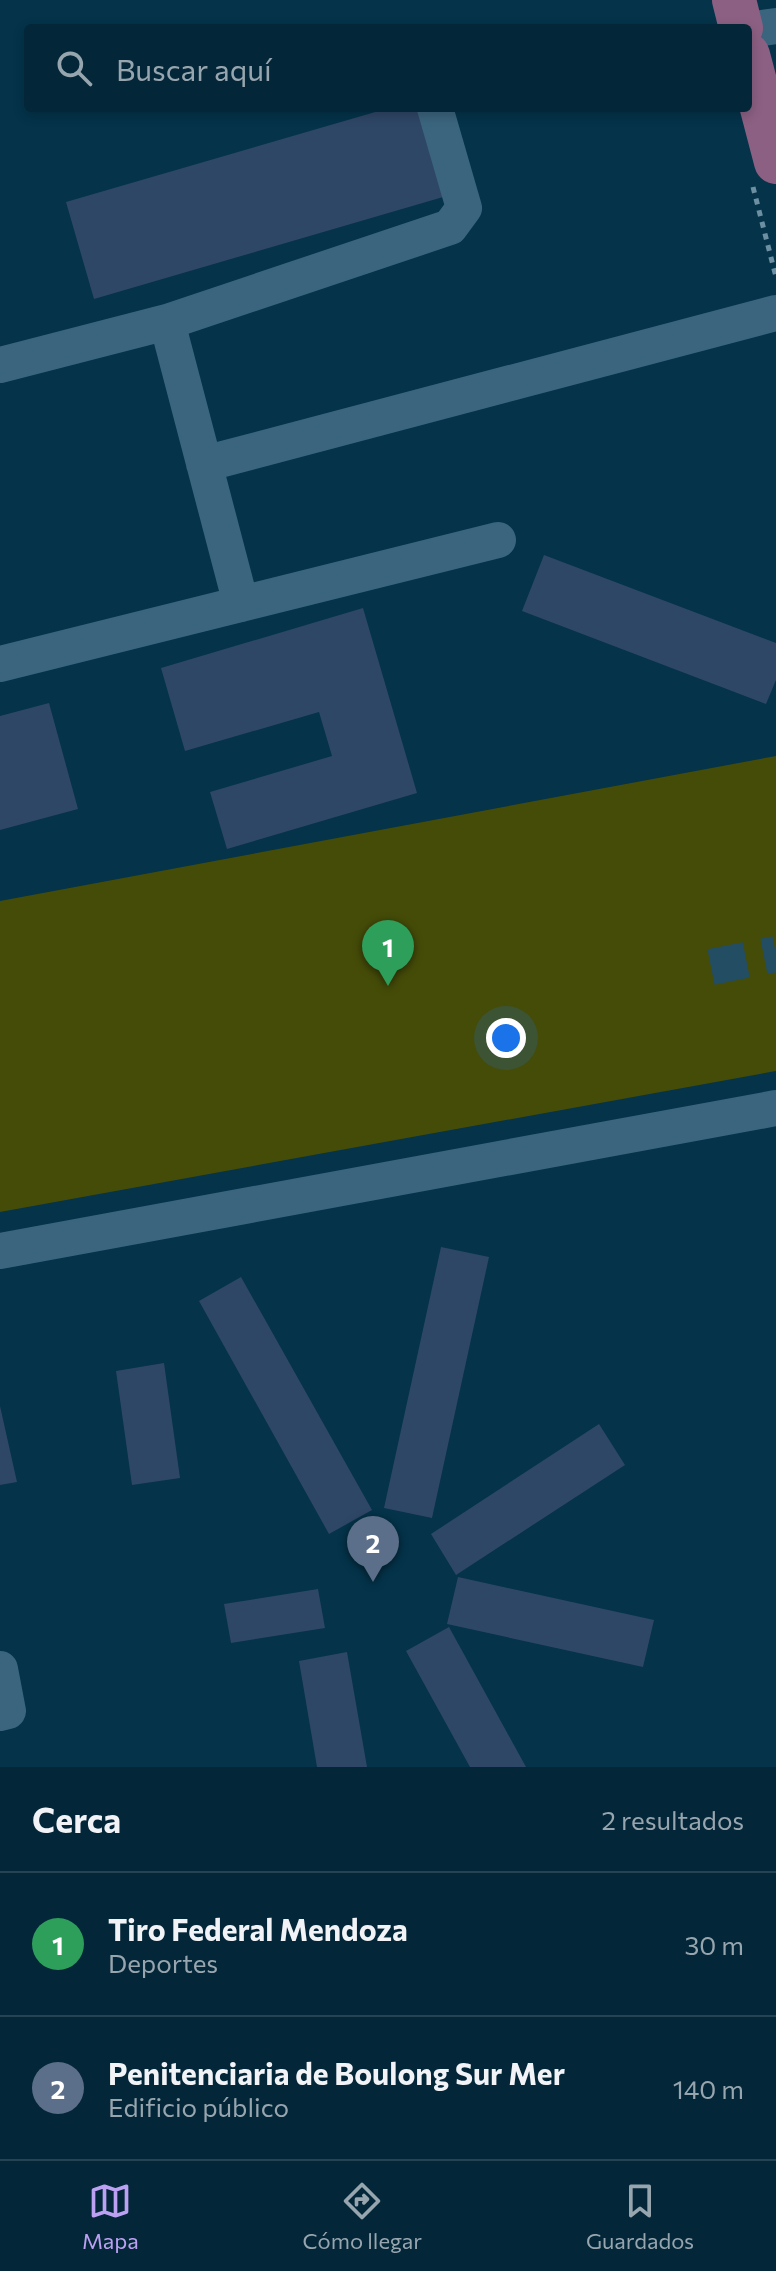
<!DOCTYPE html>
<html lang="es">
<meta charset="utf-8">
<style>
body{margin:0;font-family:Commissioner,sans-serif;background:#0d2e40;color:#f1f3f6}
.you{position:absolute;left:506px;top:1038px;width:28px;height:28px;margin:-20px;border:6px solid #fff;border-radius:50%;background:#1a73e8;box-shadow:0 0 0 12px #1a73e833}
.badge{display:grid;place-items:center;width:52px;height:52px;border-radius:50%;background:#bca0f2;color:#fff;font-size:26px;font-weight:700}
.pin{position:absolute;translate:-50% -66px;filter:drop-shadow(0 2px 4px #0008)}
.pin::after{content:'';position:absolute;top:42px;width:28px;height:24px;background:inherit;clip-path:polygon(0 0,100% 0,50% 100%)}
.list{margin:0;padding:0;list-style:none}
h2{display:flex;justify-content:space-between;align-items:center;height:104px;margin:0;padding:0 32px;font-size:34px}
h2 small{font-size:26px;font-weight:400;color:#97a5ae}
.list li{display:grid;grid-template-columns:52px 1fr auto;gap:24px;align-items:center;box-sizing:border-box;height:144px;padding:0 32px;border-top:2px solid #244353}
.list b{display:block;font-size:30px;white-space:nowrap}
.list p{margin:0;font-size:26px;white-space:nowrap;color:#97a5ae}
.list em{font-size:26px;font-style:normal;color:#97a5ae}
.icon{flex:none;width:44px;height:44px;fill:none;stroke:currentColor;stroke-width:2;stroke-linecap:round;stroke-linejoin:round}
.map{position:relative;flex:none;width:776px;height:1767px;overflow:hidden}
.search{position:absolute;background:#032638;box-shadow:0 4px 12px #0003;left:24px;right:24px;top:24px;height:88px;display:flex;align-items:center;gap:20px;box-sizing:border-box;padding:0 28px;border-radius:8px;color:#97a5ae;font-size:30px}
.sheet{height:392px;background:#032638}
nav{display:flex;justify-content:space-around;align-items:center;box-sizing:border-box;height:112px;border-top:2px solid #244353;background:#032638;font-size:22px;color:#97a5ae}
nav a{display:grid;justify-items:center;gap:4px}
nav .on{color:#bca0f2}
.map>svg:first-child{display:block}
</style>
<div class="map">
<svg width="776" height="1767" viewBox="0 0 776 1767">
<rect width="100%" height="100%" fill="#04334a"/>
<path fill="#454c08" d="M 776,756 L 776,1071 L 0,1212 L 0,901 Z"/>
<path fill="#2f4767" d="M 389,108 L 425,108 L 450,195 L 94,299 L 66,202 Z
M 544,555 L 776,643 L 776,680 L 766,704 L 522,611 Z
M 363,608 L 417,793 L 227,849 L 210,792 L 332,756 L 319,712 L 185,751 L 161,668 Z
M 49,703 L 78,809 L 0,830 L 0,716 Z
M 441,1247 L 489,1257 L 432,1518 L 384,1508 Z
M 241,1277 L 372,1510 L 329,1534 L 199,1301 Z
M 164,1363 L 180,1478 L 132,1485 L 116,1371 Z
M 0,1406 L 17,1482 L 0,1485 Z
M 599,1424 L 625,1465 L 456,1575 L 431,1534 Z
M 458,1577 L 654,1620 L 643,1667 L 447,1624 Z
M 318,1589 L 325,1628 L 231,1643 L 224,1604 Z
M 449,1627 L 526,1767 L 470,1767 L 406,1651 Z
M 347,1652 L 367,1767 L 317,1767 L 299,1661 Z"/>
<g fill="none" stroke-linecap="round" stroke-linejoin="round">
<path stroke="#224d63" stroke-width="36" stroke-dasharray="36 18" stroke-linecap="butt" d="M 711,967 L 776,954"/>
<path stroke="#6d8fa2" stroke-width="5" stroke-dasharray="6 6" stroke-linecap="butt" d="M 753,187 L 776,277"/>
<path stroke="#3b657e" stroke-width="36" d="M 748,30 L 776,26
M 167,322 L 241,604
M 0,365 L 167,322 L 450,227 L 464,208 L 435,108
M 204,464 L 776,313
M 0,664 L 498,540
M 0,1251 L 776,1108
M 0,1669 L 8,1711 L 0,1713"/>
<path stroke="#8c6083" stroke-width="44" d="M 734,0 L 741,28
M 748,55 L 776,162"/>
</g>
</svg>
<div class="you"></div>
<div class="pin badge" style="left:388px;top:986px;background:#2e9e5b">1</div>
<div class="pin badge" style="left:373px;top:1582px;background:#5c6f8a">2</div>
<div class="search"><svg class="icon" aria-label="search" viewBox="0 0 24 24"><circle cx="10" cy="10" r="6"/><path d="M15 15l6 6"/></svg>Buscar aquí</div>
</div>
<section class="sheet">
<h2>Cerca<small>2 resultados</small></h2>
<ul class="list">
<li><span class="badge" style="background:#2e9e5b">1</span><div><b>Tiro Federal Mendoza</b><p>Deportes</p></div><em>30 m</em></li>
<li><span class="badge" style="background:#5c6f8a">2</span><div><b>Penitenciaria de Boulong Sur Mer</b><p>Edificio público</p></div><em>140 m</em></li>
</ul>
</section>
<nav>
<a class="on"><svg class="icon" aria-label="map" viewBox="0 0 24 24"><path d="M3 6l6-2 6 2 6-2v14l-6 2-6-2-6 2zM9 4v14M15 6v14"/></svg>Mapa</a>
<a><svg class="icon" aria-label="directions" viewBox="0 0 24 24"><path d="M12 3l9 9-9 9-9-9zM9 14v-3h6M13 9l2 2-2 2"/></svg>Cómo llegar</a>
<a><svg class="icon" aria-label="saved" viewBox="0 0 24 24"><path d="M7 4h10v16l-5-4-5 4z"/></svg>Guardados</a>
</nav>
